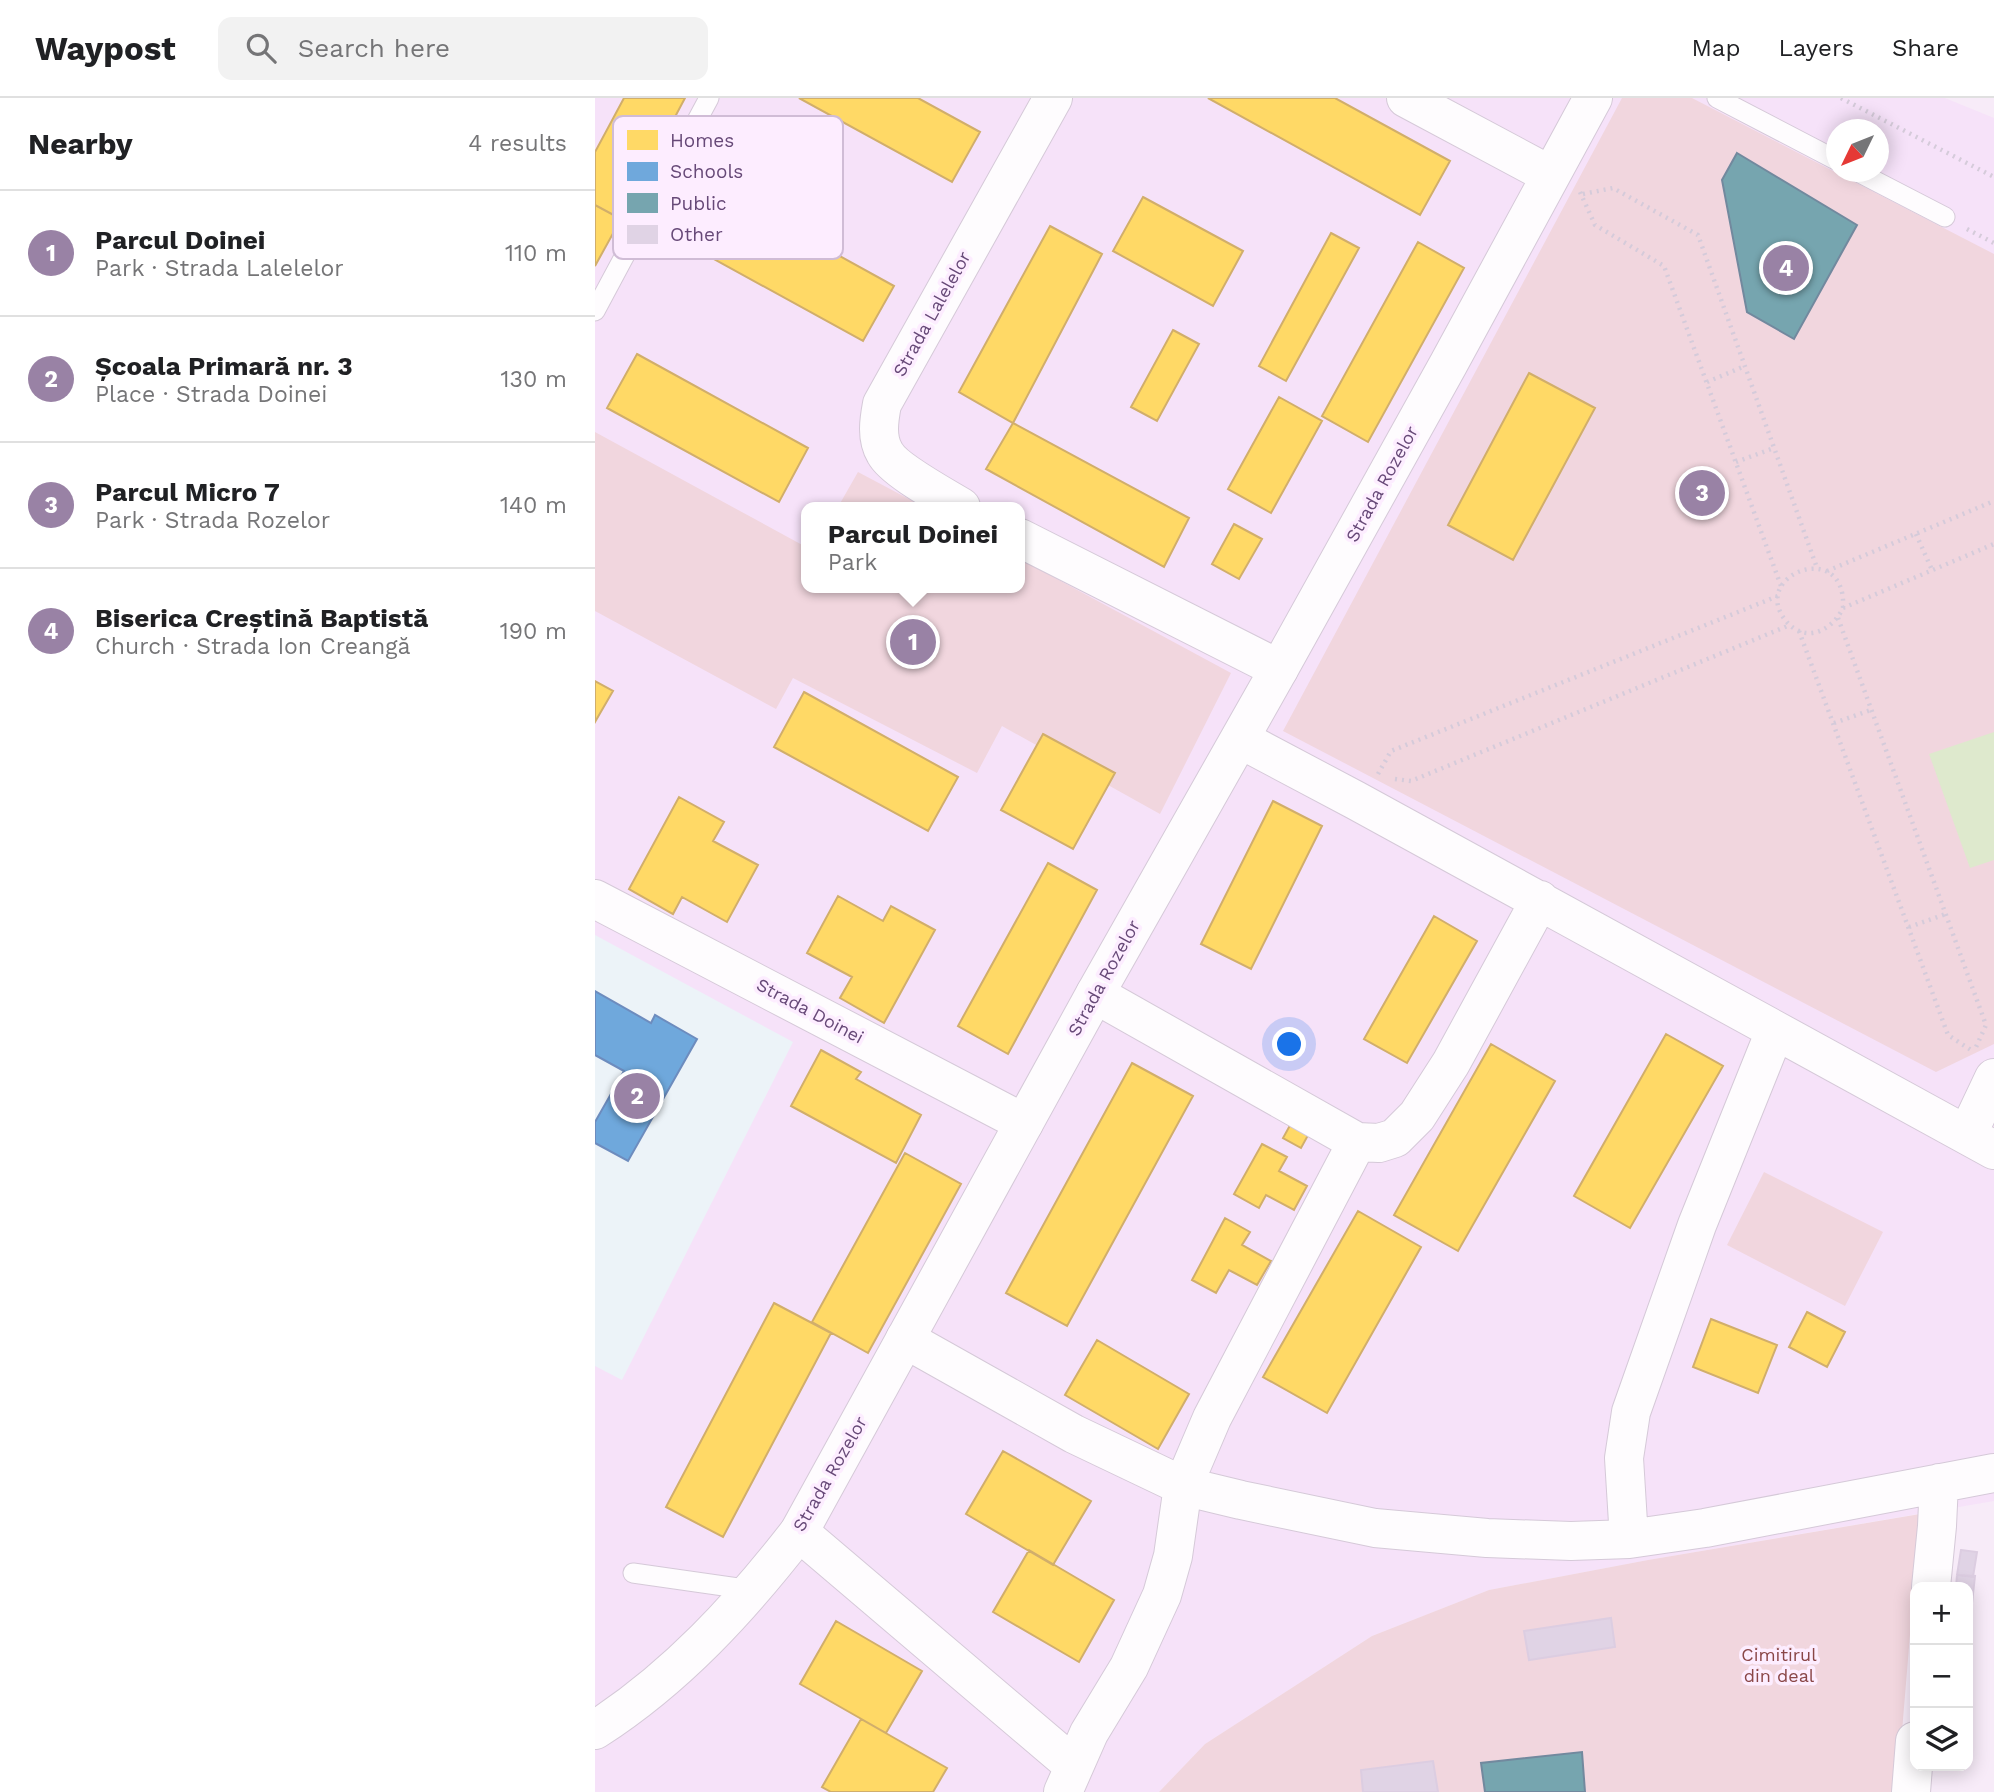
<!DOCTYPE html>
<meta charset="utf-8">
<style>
body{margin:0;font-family:"Work Sans",sans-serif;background:#f2f2f2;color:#202124}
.controls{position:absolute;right:21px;bottom:21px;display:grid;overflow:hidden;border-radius:14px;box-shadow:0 4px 18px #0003}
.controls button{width:63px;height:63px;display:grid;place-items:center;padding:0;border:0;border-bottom:2px solid #e0e0e0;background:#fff;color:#202124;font:35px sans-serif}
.compass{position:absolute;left:1231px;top:21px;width:63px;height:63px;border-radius:50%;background:#fff;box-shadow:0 4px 18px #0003;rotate:227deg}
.you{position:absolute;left:695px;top:947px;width:24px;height:24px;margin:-18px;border:5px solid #fff;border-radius:50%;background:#1a73e8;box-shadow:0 0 0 10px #1a73e833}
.badge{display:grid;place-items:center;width:46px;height:46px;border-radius:50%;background:#9982a5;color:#fff;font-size:23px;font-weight:700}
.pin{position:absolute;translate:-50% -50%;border:4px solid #fff;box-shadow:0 2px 7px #0006}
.popup{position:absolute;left:206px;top:404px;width:224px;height:91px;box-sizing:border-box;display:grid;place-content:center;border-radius:14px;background:#fff;filter:drop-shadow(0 2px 5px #0005);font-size:23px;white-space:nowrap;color:#757577}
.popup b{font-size:26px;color:#202124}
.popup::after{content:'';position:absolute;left:50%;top:100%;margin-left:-14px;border:14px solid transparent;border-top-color:#fff}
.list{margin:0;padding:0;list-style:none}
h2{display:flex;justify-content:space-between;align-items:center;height:91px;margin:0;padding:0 28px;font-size:30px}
h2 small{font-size:23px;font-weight:400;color:#757577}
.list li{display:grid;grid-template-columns:46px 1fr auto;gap:21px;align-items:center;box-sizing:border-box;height:126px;padding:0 28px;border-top:2px solid #e0e0e0}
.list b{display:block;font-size:26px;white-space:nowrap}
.list p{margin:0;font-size:23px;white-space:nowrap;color:#757577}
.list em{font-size:23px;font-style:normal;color:#757577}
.icon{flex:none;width:38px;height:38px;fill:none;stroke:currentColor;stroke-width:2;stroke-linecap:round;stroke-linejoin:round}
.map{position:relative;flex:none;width:1399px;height:1694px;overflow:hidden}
header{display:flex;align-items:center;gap:42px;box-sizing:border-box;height:98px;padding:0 35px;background:#fff;border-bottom:2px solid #e0e0e0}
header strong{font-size:33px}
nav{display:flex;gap:38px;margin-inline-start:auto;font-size:24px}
.search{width:490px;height:63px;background:#f2f2f2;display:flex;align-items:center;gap:18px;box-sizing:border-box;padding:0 24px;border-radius:14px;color:#757577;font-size:26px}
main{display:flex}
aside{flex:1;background:#fff}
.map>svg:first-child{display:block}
</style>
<header>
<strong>Waypost</strong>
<div class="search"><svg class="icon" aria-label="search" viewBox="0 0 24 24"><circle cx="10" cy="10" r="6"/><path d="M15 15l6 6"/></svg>Search here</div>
<nav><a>Map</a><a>Layers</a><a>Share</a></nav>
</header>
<main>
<aside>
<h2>Nearby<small>4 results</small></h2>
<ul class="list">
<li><span class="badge">1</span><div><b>Parcul Doinei</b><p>Park · Strada Lalelelor</p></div><em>110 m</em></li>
<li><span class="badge">2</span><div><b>Școala Primară nr. 3</b><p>Place · Strada Doinei</p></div><em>130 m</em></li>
<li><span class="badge">3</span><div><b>Parcul Micro 7</b><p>Park · Strada Rozelor</p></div><em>140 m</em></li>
<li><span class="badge">4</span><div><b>Biserica Creștină Baptistă</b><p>Church · Strada Ion Creangă</p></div><em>190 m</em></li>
</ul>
</aside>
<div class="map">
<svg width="1399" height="1694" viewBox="0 0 1399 1694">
<rect width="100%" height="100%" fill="#f7ebf8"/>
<path fill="#f6e2f9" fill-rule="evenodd" d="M 0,0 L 1350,0 L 1399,20 L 1399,1403 L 1053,1462 L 894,1492 L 777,1538 L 610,1646 L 564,1694 L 0,1694 ZM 1241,32 L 1283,32 L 1283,74 L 1241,74 ZM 211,409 L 425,409 L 425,490 L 211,490 Z"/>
<path fill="#ecf3f8" d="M 0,837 L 198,944 L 27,1282 L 0,1268 Z"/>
<path fill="#f1d6de" d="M 1027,0 L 1097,0 L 1399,156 L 1399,946 L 1341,974 L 688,633 Z
M 0,334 L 211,449 L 211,490 L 425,490 L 425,461 L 636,575 L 565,716 L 407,628 L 382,675 L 198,580 L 181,611 L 0,513 Z
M 263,374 L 329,409 L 243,409 Z
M 1169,1074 L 1288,1134 L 1250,1208 L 1132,1147 Z
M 1325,1416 L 1302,1694 L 564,1694 L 610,1646 L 777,1538 L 894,1492 L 1053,1462 Z"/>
<path fill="#dee9cd" d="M 1399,634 L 1399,762 L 1375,770 L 1334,656 Z"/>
<path fill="#ffd966" stroke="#d1ae6b" stroke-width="2" d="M 29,0 L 90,0 L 26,121 L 0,107 L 0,54 Z
M 204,0 L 323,0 L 385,34 L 357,84 Z
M 613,0 L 740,0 L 855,63 L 825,117 Z
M 127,93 L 299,188 L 268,243 L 97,149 Z
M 548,99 L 648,153 L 618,208 L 518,153 Z
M 0,107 L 26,121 L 0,168 Z
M 455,128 L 507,156 L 418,325 L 364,294 Z
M 736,135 L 764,150 L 691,283 L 664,268 Z
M 823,144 L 869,170 L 773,344 L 727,318 Z
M 578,232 L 604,246 L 562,323 L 536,309 Z
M 42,256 L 213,350 L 184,404 L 12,310 Z
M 934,275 L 1000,310 L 918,462 L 853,427 Z
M 684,299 L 727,323 L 676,415 L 633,391 Z
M 418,325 L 594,420 L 569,469 L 391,371 Z
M 639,426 L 667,441 L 644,481 L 617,466 Z
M 0,583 L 18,593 L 0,624 Z
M 209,594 L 363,679 L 333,733 L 179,649 Z
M 448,636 L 520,675 L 478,751 L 406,712 Z
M 84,699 L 129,724 L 118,743 L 163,767 L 132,824 L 87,799 L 78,816 L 34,791 Z
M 678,703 L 727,728 L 656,871 L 606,846 Z
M 453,765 L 502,792 L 413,956 L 363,928 Z
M 243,798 L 288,823 L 296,808 L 340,832 L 289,925 L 245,900 L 257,879 L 212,855 Z
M 839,818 L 882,843 L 812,965 L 769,941 Z
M 1071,936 L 1128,968 L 1035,1130 L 979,1098 Z
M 896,946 L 960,983 L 863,1153 L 799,1117 Z
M 226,952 L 266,974 L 261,981 L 326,1017 L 301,1065 L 196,1008 Z
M 537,965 L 598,998 L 472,1228 L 411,1195 Z
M 699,1020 L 717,1030 L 706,1050 L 688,1040 Z
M 667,1046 L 692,1059 L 684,1073 L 712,1088 L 699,1112 L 671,1097 L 664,1110 L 639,1096 Z
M 310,1055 L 366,1086 L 273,1255 L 217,1224 Z
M 763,1113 L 826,1149 L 732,1315 L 668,1279 Z
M 630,1120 L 655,1134 L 647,1147 L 676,1163 L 662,1187 L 634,1172 L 621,1195 L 597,1182 Z
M 179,1205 L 236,1235 L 128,1439 L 71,1409 Z
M 1212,1214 L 1250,1234 L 1232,1269 L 1194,1249 Z
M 1116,1221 L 1182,1247 L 1163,1295 L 1098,1269 Z
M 502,1242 L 594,1296 L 563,1351 L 470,1297 Z
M 408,1353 L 496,1403 L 458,1467 L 371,1416 Z
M 434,1452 L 519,1502 L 484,1564 L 398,1514 Z
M 241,1523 L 327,1573 L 291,1635 L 205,1586 Z
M 266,1621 L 352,1670 L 338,1694 L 236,1694 L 227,1689 Z"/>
<path fill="#6fa8dc" stroke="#6d8cbe" stroke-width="2" d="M 0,893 L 56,925 L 60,917 L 102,941 L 33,1063 L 0,1045 L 0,1024 L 29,973 L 0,957 Z"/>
<path fill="#76a5af" stroke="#72899e" stroke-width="2" d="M 1142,55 L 1262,127 L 1199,241 L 1152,214 L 1127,82 Z
M 987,1654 L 990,1694 L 890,1694 L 886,1665 Z"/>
<path fill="#e0d3e5" stroke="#dccde1" stroke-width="2" d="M 1366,1452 L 1382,1454 L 1378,1479 L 1362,1477 Z
M 1362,1477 L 1380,1478 L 1377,1505 L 1373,1505 L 1373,1489 L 1361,1489 Z
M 1016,1520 L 1020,1549 L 934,1562 L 929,1533 Z
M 838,1663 L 843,1694 L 768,1694 L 766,1672 Z"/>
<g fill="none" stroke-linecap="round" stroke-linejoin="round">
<g stroke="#d5c9d8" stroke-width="21">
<path id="service" d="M 1122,0 L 1241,62
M 1263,74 L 1350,119
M 0,213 L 114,0
M 38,1475 L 157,1492"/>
</g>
<g stroke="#d5c9d8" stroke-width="40">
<path id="minor" d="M 366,409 C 348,398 299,372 290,355 C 281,340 284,322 287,306 L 458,0
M 425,440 L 684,571
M 645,641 L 760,702 L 1399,1052
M 0,801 L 429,1025
M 500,896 L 762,1044
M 1372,1037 L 1399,980
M 310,1241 L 479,1336 L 588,1388 L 646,1402 L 780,1430 L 892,1440 L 976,1443 L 1034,1441 L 1110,1430 L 1399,1375
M 204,1434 L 478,1667
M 1034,1441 L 1029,1360 L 1036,1314 L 1102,1127 L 1180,933
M 1336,1489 L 1342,1428 L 1344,1385
M 468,1694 L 494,1635 L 534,1569 L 567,1497 L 578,1458 L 588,1388 L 617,1320 L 762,1044 L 784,1045 L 800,1040 L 822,1018 L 856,965 L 945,802
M 1316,1694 L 1320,1643"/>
</g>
<g stroke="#d5c9d8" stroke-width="40">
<path id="tertiary" d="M 811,0 L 955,77
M 0,1632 C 81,1580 145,1510 204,1434 L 500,896 L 684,571 L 854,265 L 998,0"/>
</g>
<path stroke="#d5cbda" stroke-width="4.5" stroke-dasharray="2 5" stroke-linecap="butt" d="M 1246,0 L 1399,79
M 985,94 L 1000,127 L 1069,168 L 1186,488
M 988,96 L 1018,90 L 1103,137 L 1222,470
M 1372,131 L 1399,145
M 1112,284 L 1150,268
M 1141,364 L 1179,350
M 1321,436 L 1337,472
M 1232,473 L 1399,403
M 1248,510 C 1252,439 1153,477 1191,523 C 1210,546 1237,533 1248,510 L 1399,446
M 1243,520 L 1391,927 L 1381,949
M 1204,533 L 1353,937 L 1379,954
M 1239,625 L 1276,612
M 783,676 L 796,653 L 1183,498
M 800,681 L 816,683 L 1195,527
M 1314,829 L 1351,816"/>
<use href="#service" stroke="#fefcfe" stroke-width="19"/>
<use href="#minor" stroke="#fefcfe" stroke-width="38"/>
<use href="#tertiary" stroke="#fefcfe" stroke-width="38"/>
</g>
<g text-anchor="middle" stroke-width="7" stroke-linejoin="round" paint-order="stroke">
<g font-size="18" fill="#674978" stroke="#fdedff">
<text transform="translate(337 216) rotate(-61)" y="6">Strada Lalelelor</text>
<text transform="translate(787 386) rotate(-61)" y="6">Strada Rozelor</text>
<text transform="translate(509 880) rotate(-61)" y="6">Strada Rozelor</text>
<text transform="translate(215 913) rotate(28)" y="6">Strada Doinei</text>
<text transform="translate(235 1376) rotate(-60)" y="6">Strada Rozelor</text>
</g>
<g font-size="18" fill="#8a4647" stroke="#fdedff">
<text x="1184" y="1563">Cimitirul<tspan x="1184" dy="21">din deal</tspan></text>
</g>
</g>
<rect x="18" y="18" width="230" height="143" rx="10" fill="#fdedff" stroke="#d0bcd6" stroke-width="2"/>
<rect x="32" y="32" width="31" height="20" fill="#ffd966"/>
<rect x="32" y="64" width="31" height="19" fill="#6fa8dc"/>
<rect x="32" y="95" width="31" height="20" fill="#76a5af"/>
<rect x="32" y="127" width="31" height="19" fill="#e0d3e5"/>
<g font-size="19" fill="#674978">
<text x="75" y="49">Homes</text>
<text x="75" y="80">Schools</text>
<text x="75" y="112">Public</text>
<text x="75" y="143">Other</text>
</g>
</svg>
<div class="controls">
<button>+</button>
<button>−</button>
<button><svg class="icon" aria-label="layers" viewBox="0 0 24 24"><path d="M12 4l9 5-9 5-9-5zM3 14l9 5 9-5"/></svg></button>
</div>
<svg class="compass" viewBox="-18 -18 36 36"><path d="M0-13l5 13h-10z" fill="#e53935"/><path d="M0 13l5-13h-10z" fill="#757577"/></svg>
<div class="you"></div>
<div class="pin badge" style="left:318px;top:544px">1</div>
<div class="popup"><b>Parcul Doinei</b>Park</div>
<div class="pin badge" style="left:42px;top:998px">2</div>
<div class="pin badge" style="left:1107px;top:395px">3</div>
<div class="pin badge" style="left:1191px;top:170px">4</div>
</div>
</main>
